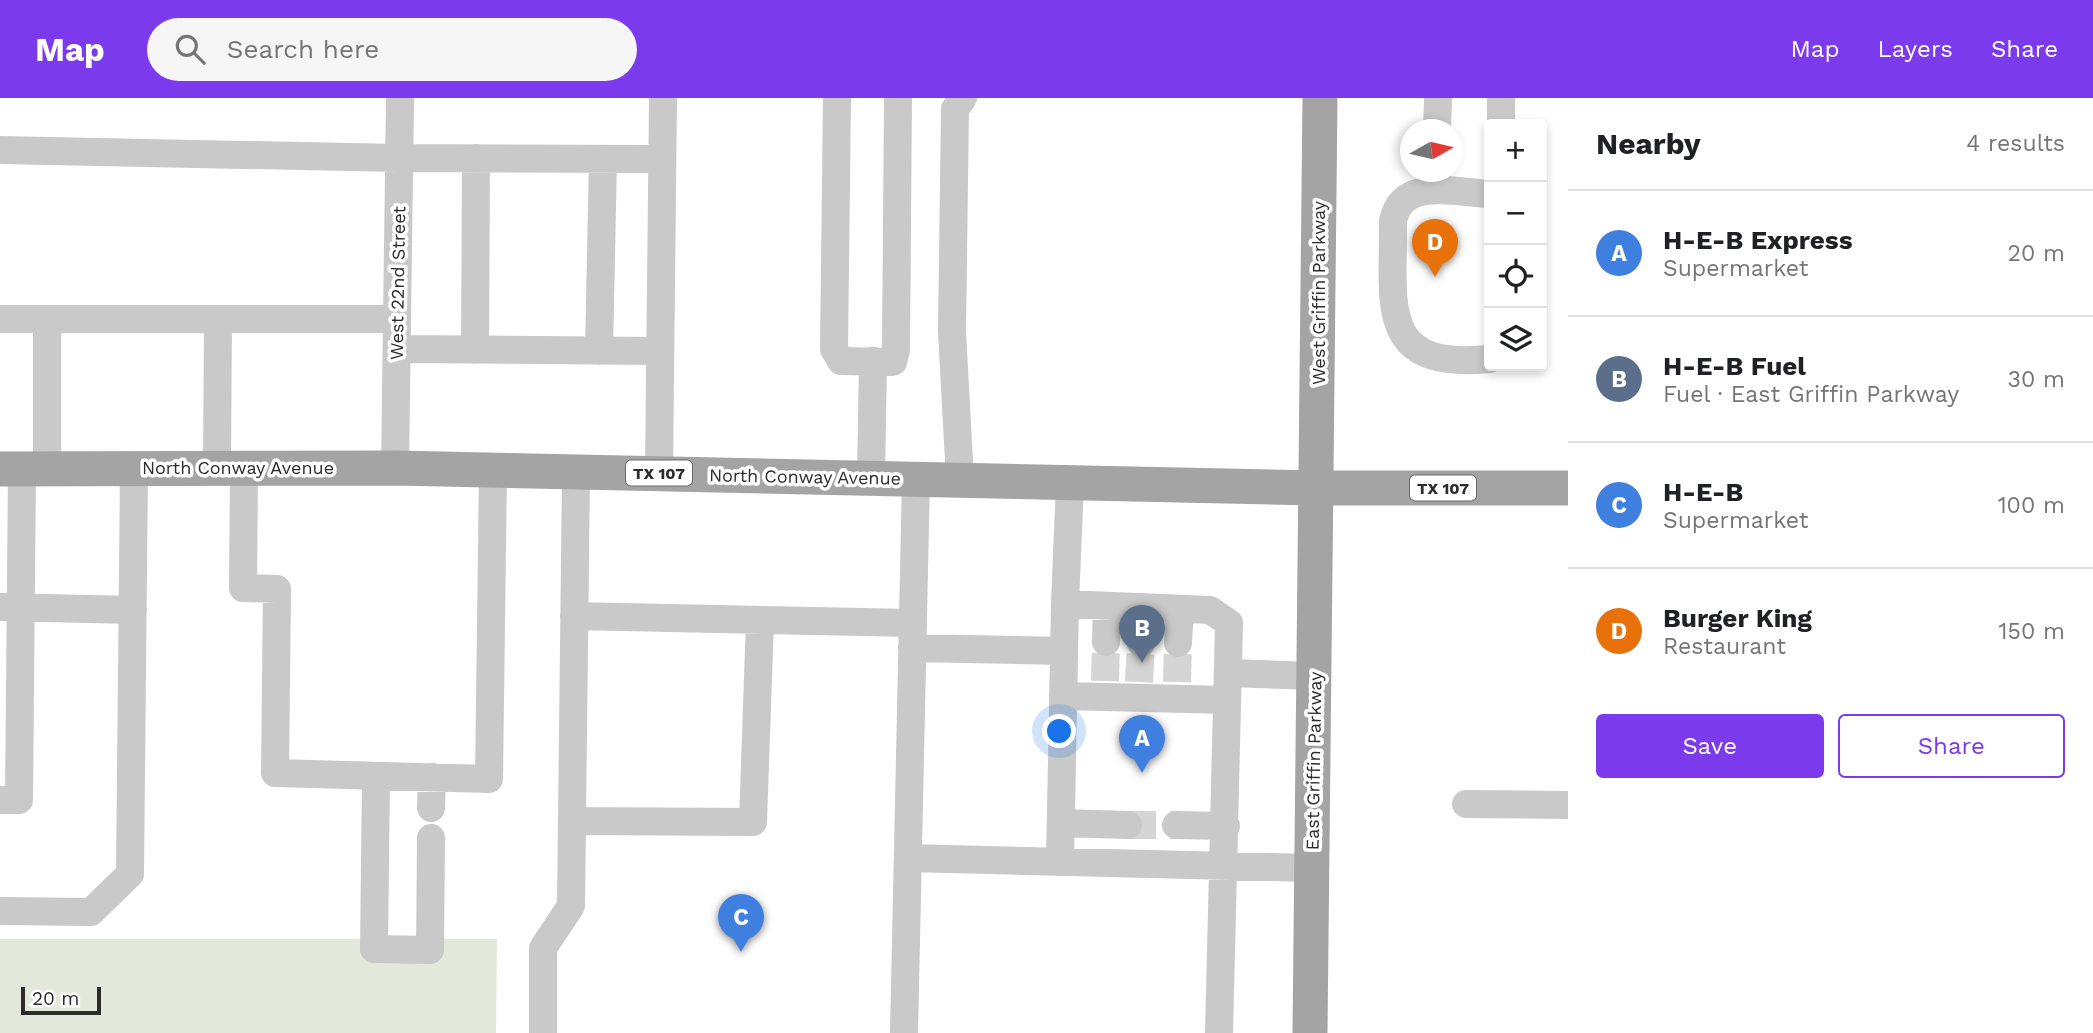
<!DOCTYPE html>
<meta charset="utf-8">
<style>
body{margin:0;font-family:"Work Sans",sans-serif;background:#f6f6f6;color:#202124}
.controls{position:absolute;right:21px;top:21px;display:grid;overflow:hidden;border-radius:7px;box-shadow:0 4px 10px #0003}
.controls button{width:63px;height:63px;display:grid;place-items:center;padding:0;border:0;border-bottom:2px solid #e0e0e0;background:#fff;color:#202124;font:35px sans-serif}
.compass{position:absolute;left:1400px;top:21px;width:63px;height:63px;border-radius:50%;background:#fff;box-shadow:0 4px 10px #0003;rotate:82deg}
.scale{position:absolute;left:21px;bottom:18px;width:80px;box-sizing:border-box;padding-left:7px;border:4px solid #2c2c2c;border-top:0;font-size:19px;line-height:24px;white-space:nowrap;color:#2c2c2c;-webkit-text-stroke:5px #fff;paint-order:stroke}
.you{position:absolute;left:1060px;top:634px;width:24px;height:24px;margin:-18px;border:5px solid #fff;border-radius:50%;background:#1a73e8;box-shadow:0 0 0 10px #1a73e833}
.badge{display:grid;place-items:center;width:46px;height:46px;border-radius:50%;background:#7c3aed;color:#fff;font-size:23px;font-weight:700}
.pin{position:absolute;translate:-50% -58px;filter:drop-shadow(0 2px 4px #0008)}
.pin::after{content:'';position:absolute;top:37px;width:24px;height:21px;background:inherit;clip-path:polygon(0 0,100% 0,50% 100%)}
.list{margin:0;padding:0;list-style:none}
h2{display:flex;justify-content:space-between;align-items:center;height:91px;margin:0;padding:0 28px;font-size:30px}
h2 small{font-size:23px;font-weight:400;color:#757577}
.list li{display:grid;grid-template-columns:46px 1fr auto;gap:21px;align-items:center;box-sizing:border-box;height:126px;padding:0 28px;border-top:2px solid #e0e0e0}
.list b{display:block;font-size:26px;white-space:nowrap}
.list p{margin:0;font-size:23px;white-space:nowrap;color:#757577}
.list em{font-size:23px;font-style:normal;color:#757577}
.actions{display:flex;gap:14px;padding:21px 28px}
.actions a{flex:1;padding:16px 0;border:2px solid #7c3aed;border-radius:7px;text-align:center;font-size:24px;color:#7c3aed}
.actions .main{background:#7c3aed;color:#fff}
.icon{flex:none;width:38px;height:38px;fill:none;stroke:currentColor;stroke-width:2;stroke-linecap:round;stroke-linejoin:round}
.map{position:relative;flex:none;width:1568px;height:935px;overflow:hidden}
header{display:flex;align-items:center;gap:42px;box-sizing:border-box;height:98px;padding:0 35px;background:#7c3aed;color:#fff}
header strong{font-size:33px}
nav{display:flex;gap:38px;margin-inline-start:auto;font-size:24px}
.search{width:490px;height:63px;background:#f6f6f6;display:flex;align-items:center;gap:18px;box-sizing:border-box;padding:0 24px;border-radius:38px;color:#757577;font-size:26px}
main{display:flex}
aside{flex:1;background:#fff}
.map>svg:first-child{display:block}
</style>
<header>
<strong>Map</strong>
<div class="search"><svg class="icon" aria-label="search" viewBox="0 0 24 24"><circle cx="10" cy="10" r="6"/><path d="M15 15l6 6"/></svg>Search here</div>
<nav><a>Map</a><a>Layers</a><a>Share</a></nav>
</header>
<main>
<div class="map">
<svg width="1568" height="935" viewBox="0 0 1568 935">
<rect width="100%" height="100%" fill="#fff"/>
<path fill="#e2e9da" d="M 0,841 L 497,841 L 496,935 L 0,935 Z"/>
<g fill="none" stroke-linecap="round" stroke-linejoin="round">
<path stroke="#d5d5d5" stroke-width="28" stroke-dasharray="28 14" stroke-linecap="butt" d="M 1105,583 L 1106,544
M 1139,584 L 1141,545
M 1177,584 L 1178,545
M 1128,727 L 1176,727"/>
<path stroke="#c9c9c9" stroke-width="28" d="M 837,0 L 834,251 L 841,263 L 893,264 L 896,252 L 898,0
M 1501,26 L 1501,0
M 1437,32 L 1438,0
M 0,52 L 399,60 L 662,61
M 1489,96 C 1455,94 1402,79 1393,123 C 1394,205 1376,272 1489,261
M 0,221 L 397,221
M 397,251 L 660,253
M 475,252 L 476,60
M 599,253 L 603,61
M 217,370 L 218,221
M 244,370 L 243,490 L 277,491 L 275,675 L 489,681 L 493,372
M 395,370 L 400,0
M 47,371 L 47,221
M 659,375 L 663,0
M 871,380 L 873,263
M 960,382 L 952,233 L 955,11 L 963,0
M 1065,506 L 1070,385
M 0,509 L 133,512
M 574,518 L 913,525
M 1106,544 L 1107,508
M 1141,545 L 1142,509
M 1178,545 L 1180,511
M 912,550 L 1064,553
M 1228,575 L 1315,578
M 1063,598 L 1227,602
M 376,678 L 374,851 L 430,852 L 431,740
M 0,702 L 19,702 L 22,371
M 1466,706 L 1568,707
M 431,710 L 432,679
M 572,723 L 753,724 L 760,522
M 1061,725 L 1128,727
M 1176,727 L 1226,728
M 908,760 L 1313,770
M 1060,764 L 1065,506 L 1210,512 L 1229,525 L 1219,935
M 0,813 L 91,814 L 130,776 L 134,371
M 543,935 L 543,850 L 571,808 L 576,374
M 904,935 L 916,381"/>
<path stroke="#a4a4a4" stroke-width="35" d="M 0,371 L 395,370 L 1317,390 L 1568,390
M 1310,935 L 1320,0"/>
</g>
<g text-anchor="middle" stroke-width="7" stroke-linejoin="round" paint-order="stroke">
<g fill="#fff" stroke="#6b6b6b" stroke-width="2">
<rect x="626" y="362.5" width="66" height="25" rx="5"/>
<rect x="1410" y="377.5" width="66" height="25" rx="5"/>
</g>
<g font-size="16" font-weight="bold" fill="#2c2c2c">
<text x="659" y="381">TX 107</text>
<text x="1443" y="396">TX 107</text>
</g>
<g font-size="18" fill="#2c2c2c" stroke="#fff">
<text transform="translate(398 185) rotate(-89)" y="6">West 22nd Street</text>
<text transform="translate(1319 195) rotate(-90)" y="6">West Griffin Parkway</text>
<text x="238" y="376">North Conway Avenue</text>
<text transform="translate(805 379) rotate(1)" y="6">North Conway Avenue</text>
<text transform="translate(1314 663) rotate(-89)" y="6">East Griffin Parkway</text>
</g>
</g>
</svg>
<div class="controls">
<button>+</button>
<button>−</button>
<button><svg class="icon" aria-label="locate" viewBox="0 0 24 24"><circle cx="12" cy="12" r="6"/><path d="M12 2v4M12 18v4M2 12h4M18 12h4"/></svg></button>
<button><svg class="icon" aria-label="layers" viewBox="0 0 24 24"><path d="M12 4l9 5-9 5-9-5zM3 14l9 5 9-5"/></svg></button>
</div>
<svg class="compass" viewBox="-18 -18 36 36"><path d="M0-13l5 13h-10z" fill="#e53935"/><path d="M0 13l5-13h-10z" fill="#757577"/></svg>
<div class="scale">20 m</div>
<div class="you"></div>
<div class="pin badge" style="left:1142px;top:675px;background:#3f7fe0">A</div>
<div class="pin badge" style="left:1142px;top:565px;background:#5c6f8a">B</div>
<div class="pin badge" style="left:741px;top:854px;background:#3f7fe0">C</div>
<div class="pin badge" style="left:1435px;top:179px;background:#e8710a">D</div>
</div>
<aside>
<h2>Nearby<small>4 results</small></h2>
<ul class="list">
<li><span class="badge" style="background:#3f7fe0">A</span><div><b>H-E-B Express</b><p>Supermarket</p></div><em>20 m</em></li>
<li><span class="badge" style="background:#5c6f8a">B</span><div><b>H-E-B Fuel</b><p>Fuel · East Griffin Parkway</p></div><em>30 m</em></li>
<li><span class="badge" style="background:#3f7fe0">C</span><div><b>H-E-B</b><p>Supermarket</p></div><em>100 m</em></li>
<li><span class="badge" style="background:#e8710a">D</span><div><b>Burger King</b><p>Restaurant</p></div><em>150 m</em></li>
</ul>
<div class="actions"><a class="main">Save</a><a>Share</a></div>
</aside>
</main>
